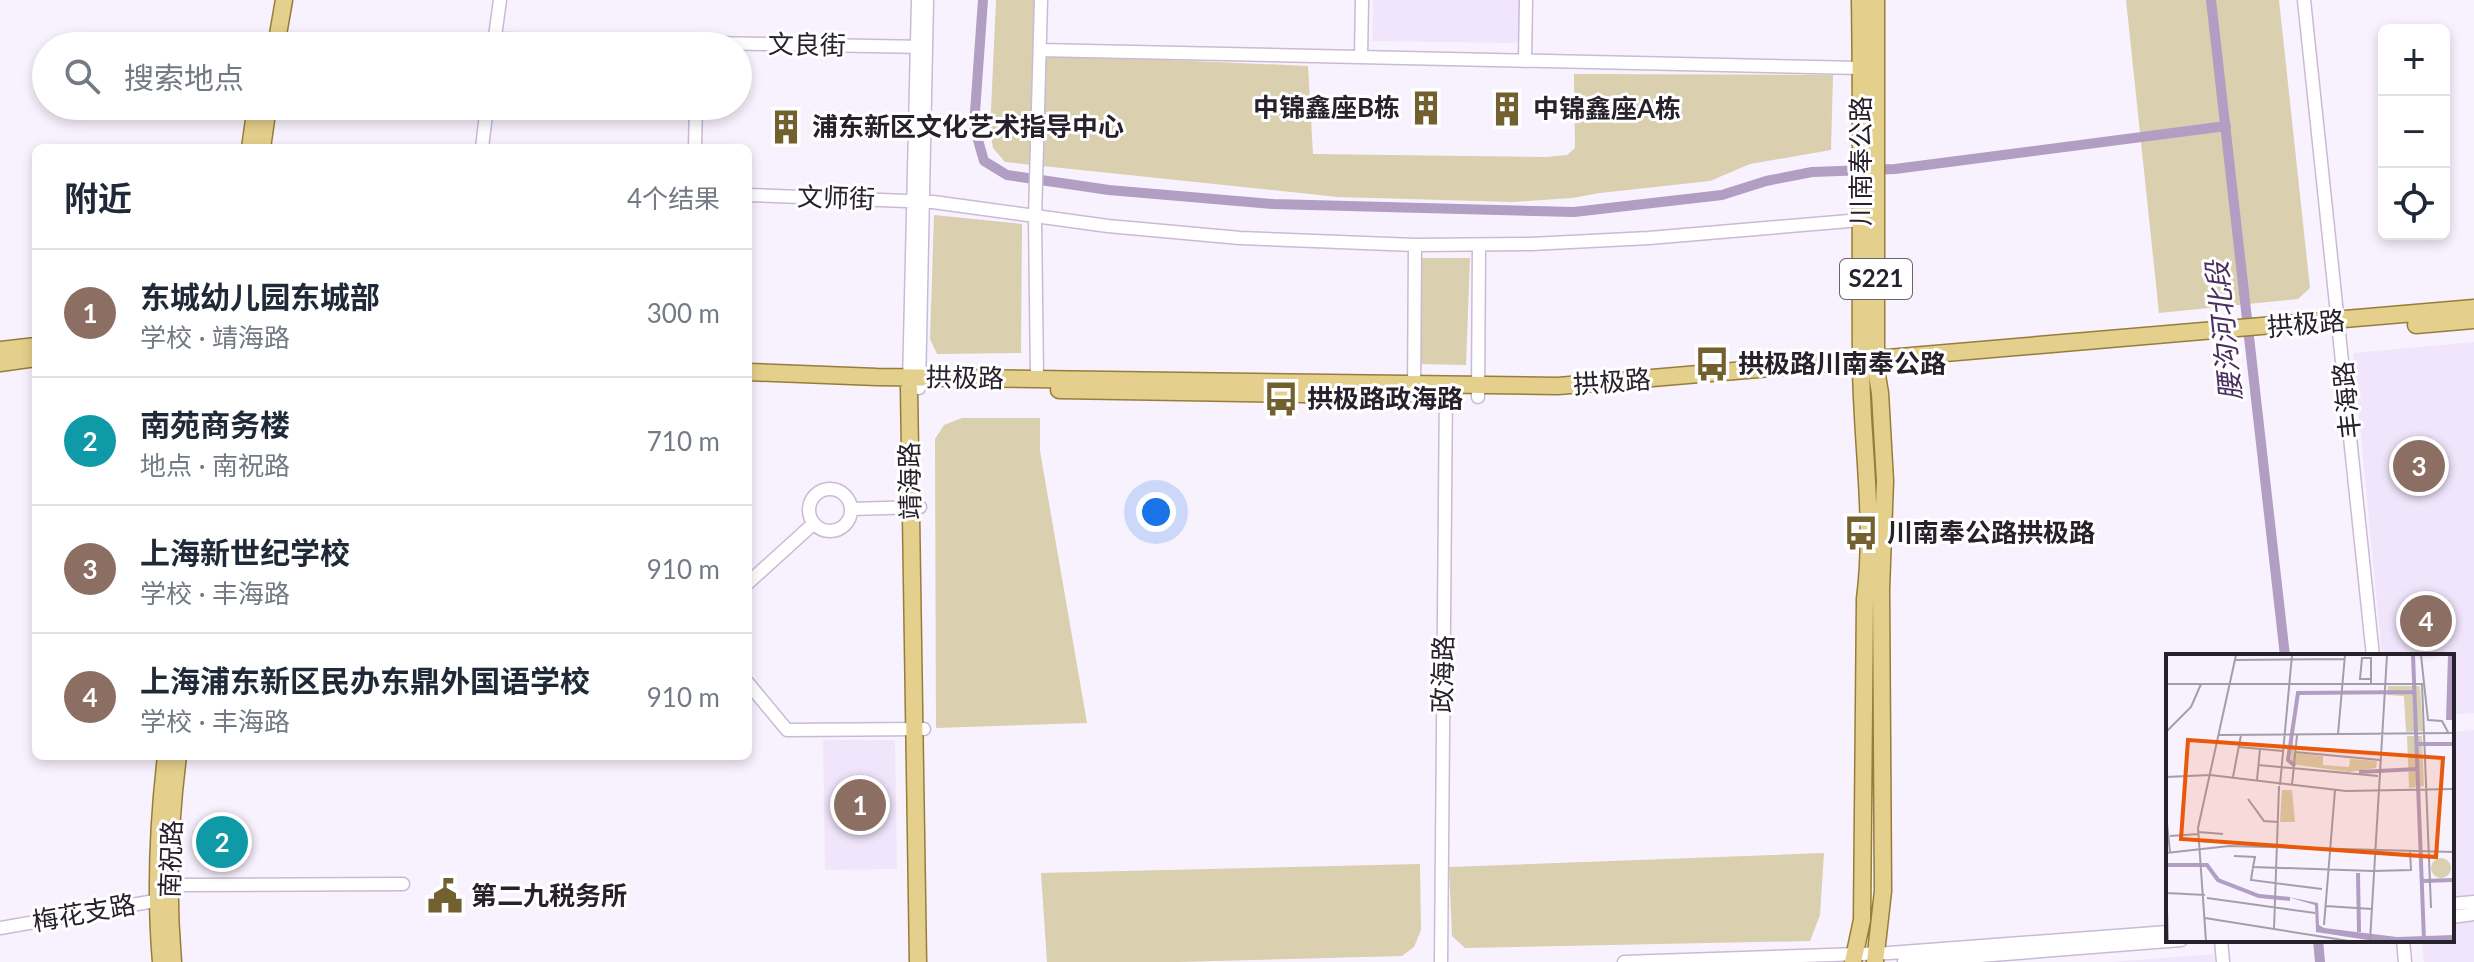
<!DOCTYPE html>
<html lang="zh">
<meta charset="utf-8">
<style>
body{margin:0;font-family:Lato,"Noto Sans SC",sans-serif;background:#f6f6f7;color:#1f2937}
.controls{position:absolute;right:24px;top:24px;display:grid;overflow:hidden;border-radius:12px;box-shadow:0 4px 12px #0003}
.controls button{width:72px;height:72px;display:grid;place-items:center;padding:0;border:0;border-bottom:2px solid #e0e1e3;background:#fff;color:#1f2937;font:40px sans-serif}
.you{position:absolute;left:1156px;top:512px;width:28px;height:28px;margin:-20px;border:6px solid #fff;border-radius:50%;background:#1a73e8;box-shadow:0 0 0 12px #1a73e833}
.badge{display:grid;place-items:center;width:52px;height:52px;border-radius:50%;background:#111827;color:#fff;font-size:26px;font-weight:700}
.pin{position:absolute;translate:-50% -50%;border:4px solid #fff;box-shadow:0 2px 8px #0006}
.list{margin:0;padding:0;list-style:none}
h2{display:flex;justify-content:space-between;align-items:center;height:104px;margin:0;padding:0 32px;font-size:34px}
h2 small{font-size:26px;font-weight:400;color:#747a83}
.list li{display:grid;grid-template-columns:52px 1fr auto;gap:24px;align-items:center;box-sizing:border-box;height:128px;padding:0 32px;border-top:2px solid #e0e1e3}
.list b{display:block;font-size:30px;white-space:nowrap}
.list p{margin:0;font-size:26px;white-space:nowrap;color:#747a83}
.list em{font-size:26px;font-style:normal;color:#747a83}
.icon{flex:none;width:44px;height:44px;fill:none;stroke:currentColor;stroke-width:2;stroke-linecap:round;stroke-linejoin:round}
.map{position:relative;flex:none;width:2474px;height:962px;overflow:hidden}
.search{position:absolute;background:#fff;box-shadow:0 4px 12px #0003;left:32px;top:32px;width:720px;height:88px;display:flex;align-items:center;gap:20px;box-sizing:border-box;padding:0 28px;border-radius:44px;color:#747a83;font-size:30px}
.panel{position:absolute;background:#fff;box-shadow:0 4px 12px #0003;left:32px;top:144px;width:720px;height:616px;border-radius:12px}
.map>svg:first-child{display:block}
</style>
<div class="map">
<svg width="2474" height="962" viewBox="0 0 2474 962">
<rect width="100%" height="100%" fill="#f8f2fe"/>
<path fill="#f1e5fb" d="M 1373,0 L 1521,0 L 1521,37 L 1516,43 L 1372,41 Z
M 2474,342 L 2474,713 L 2452,715 L 2452,656 L 2382,656 L 2353,353 Z
M 2474,730 L 2474,962 L 2424,962 L 2422,940 L 2452,940 L 2452,732 Z
M 823,740 L 895,740 L 897,869 L 825,870 Z
M 2214,954 L 2215,962 L 2110,962 Z"/>
<path fill="#dacfaf" d="M 996,0 L 1034,0 L 1033,54 L 1308,66 L 1313,154 L 1546,157 L 1567,155 L 1575,148 L 1574,74 L 1833,75 L 1831,150 L 1750,164 L 1710,181 L 1600,193 L 1572,198 L 1513,202 L 1338,197 L 1005,162 L 993,148 L 990,132 Z
M 2126,0 L 2279,0 L 2310,288 L 2298,299 L 2159,313 Z
M 934,215 L 1022,224 L 1021,353 L 937,354 L 930,339 Z
M 1420,258 L 1470,258 L 1466,365 L 1418,364 Z
M 962,418 L 1040,418 L 1040,451 L 1087,723 L 936,728 L 935,439 L 944,425 Z
M 1824,853 L 1820,915 L 1810,941 L 1465,948 L 1452,936 L 1449,867 Z
M 1420,864 L 1421,930 L 1414,947 L 1402,956 L 1178,962 L 1047,962 L 1041,873 Z"/>
<g fill="none" stroke-linecap="round" stroke-linejoin="round">
<path stroke="#b29dc3" stroke-width="10" d="M 983,0 L 974,126 L 984,161 L 1007,175 L 1109,190 L 1273,204 L 1574,212 L 1722,195 L 1766,181 L 1812,172 L 1895,169 L 2226,126
M 2211,0 L 2285,656
M 2318,940 L 2320,962"/>
<g stroke="#c9bad6" stroke-width="15">
<path id="minor" d="M 2304,0 L 2373,656
M 495,39 L 926,47
M 494,44 L 500,0
M 1040,50 L 1861,68
M 1361,57 L 1362,0
M 1525,61 L 1526,0
M 482,148 L 487,106
M 695,148 L 696,106
M 748,195 L 933,202 L 1108,226 L 1240,238 L 1415,245 L 1531,244 L 1649,238 L 1861,220
M 1037,379 L 1035,217 L 1041,0
M 909,385 L 918,0
M 919,388 L 927,0
M 1414,396 L 1415,245
M 1478,397 L 1479,245
M809 510a21 21 0 1 1 42 0a21 21 0 1 1-42 0Z
M 851,509 L 920,507
M 748,583 L 813,524
M 748,683 L 787,730 L 924,729
M 168,885 L 403,884
M 2452,904 L 2474,902
M 2452,917 L 2474,914
M 0,928 L 166,899
M 2221,940 L 2223,962
M 2403,940 L 2405,962
M 1441,962 L 1446,386
M 1624,962 L 1889,953 L 2168,932
M 1904,962 L 2181,940"/>
</g>
<g stroke="#977d39" stroke-width="19">
<path id="major" d="M 276,46 L 284,0
M 250,148 L 256,106
M 262,148 L 268,106
M 2416,325 L 2474,320
M 0,350 L 36,346
M 0,363 L 36,358
M 748,372 L 877,377 L 1558,386 L 2474,308
M 909,388 L 918,962
M 1059,390 L 1368,395
M 161,962 C 155,892 158,825 166,756
M 173,962 C 167,892 169,825 178,756
M 1853,962 L 1862,920 L 1865,599 C 1875,522 1862,445 1861,367 C 1860,245 1862,122 1860,0
M 1875,962 L 1883,891 L 1881,589 L 1885,481 L 1880,393 L 1876,369 L 1876,0"/>
</g>
<use href="#minor" stroke="#fff" stroke-width="12"/>
<use href="#major" stroke="#e5cf8c" stroke-width="16"/>
</g>
<defs>
<g id="building-bare" transform="scale(2.76)"><path d="M-4-6H4V6H1V3H-1V6H-4ZM-2.5-4.3h1.7v1.8h-1.7ZM.8-4.3h1.7v1.8H.8ZM-2.5-1h1.7V.8h-1.7ZM.8-1h1.7V.8H.8Z" fill="#72612f" stroke="#fff" stroke-width="2.5" paint-order="stroke"/></g>
<g id="bus-bare" transform="scale(2.76)"><path d="M-5-6H5V4H4V6H2V4H-2V6H-4V4H-5ZM-3.5-4V0h7V-4ZM-3.5 1.2v1.5H-2V1.2ZM2 1.2v1.5H3.5V1.2Z" fill="#72612f" stroke="#fff" stroke-width="2.5" paint-order="stroke"/></g>
<g id="civic-bare" transform="scale(2.76)"><path d="M-.6-6.5H3V-4.5H.6V-3L4-1V1h2V6H-6V1h2V-1L-.6-3ZM-1.2 2.5V6h2.4V2.5Z" fill="#72612f" stroke="#fff" stroke-width="2.5" paint-order="stroke"/></g>
</defs>
<g fill-rule="evenodd">
<use href="#building-bare" x="1426" y="108"/>
<use href="#building-bare" x="1507" y="109"/>
<use href="#building-bare" x="786" y="127"/>
<use href="#bus-bare" x="1712" y="364"/>
<use href="#bus-bare" x="1281" y="399"/>
<use href="#bus-bare" x="1861" y="533"/>
<use href="#civic-bare" x="445" y="896"/>
</g>
<g text-anchor="middle" stroke-width="6" stroke-linejoin="round" paint-order="stroke">
<rect fill="#fff" stroke="#68646b" stroke-width="2" x="1840" y="259" width="72" height="40" rx="6"/>
<g font-size="24" font-weight="bold" fill="#27212b">
<text x="1876" y="287">S221</text>
</g>
<g font-size="26" fill="#27212b" stroke="#fff">
<text transform="translate(807 45) rotate(1)" y="9">文良街</text>
<text transform="translate(1861 161) rotate(-90)" y="9">川南奉公路</text>
<text transform="translate(836 198) rotate(2)" y="9">文师街</text>
<text transform="translate(2306 324) rotate(-5)" y="9">拱极路</text>
<text transform="translate(965 378) rotate(1)" y="9">拱极路</text>
<text transform="translate(1612 382) rotate(-4)" y="9">拱极路</text>
<text transform="translate(2347 400) rotate(-96)" y="9">丰海路</text>
<text transform="translate(910 481) rotate(-91)" y="9">靖海路</text>
<text transform="translate(1443 674) rotate(-89)" y="9">政海路</text>
<text transform="translate(171 859) rotate(-88)" y="9">南祝路</text>
<text transform="translate(84 913) rotate(-10)" y="9">梅花支路</text>
</g>
<g font-size="26" font-weight="bold" fill="#27212b" stroke="#fff" text-anchor="start">
<text x="1400" y="117" text-anchor="end">中锦鑫座B栋</text>
<text x="1533" y="118">中锦鑫座A栋</text>
<text x="812" y="136">浦东新区文化艺术指导中心</text>
<text x="1738" y="373">拱极路川南奉公路</text>
<text x="1307" y="408">拱极路政海路</text>
<text x="1887" y="542">川南奉公路拱极路</text>
<text x="471" y="905">第二九税务所</text>
</g>
<g font-size="28" font-style="italic" fill="#4c2f61" stroke="#fff">
<text transform="translate(2224 331) rotate(-96)" y="10">腰沟河北段</text>
</g>
</g>
<g transform="translate(2166 654)">
<rect width="288" height="288" fill="#f8f2fe"/>
<path d="M 222,32 L 254,32 L 257,77 L 240,78 L 238,42 L 221,41 ZM 241,82 L 256,82 L 258,132 L 243,134 ZM 126,83 L 129,99 L 157,102 L 157,111 L 183,113 L 184,105 L 211,107 L 210,114 L 183,118 L 125,110 ZM 116,136 L 126,136 L 129,168 L 114,168 ZM265 214a10 10 0 1 1 20 0a10 10 0 1 1-20 0Z" fill="#dacfaf"/>
<path d="M 282,1 L 287,1 L 288,66 L 280,66 ZM 122,243 L 152,249 L 153,271 L 158,274 L 231,283 L 288,281 L 288,287 L 208,287 L 150,278 L 149,251 Z" fill="#b29dc3"/>
<path fill="none" stroke="#b29dc3" stroke-width="4" d="M 247,1 L 258,286M 250,90 L 288,90M 129,112 L 122,106 L 132,39 L 248,38M 193,118 L 251,115M 2,211 L 41,211 L 52,226 L 93,242 L 124,245M 192,219 L 193,278M 256,227 L 288,226"/>
<path fill="none" stroke="#a49eaa" stroke-width="2" d="M 255,1 L 262,66 L 276,67 L 283,80M 70,6 L 179,5M 205,25 L 194,25 L 196,4 L 205,4 L 205,30M 0,30 L 219,30M 220,30 L 256,30 L 265,254M 172,80 L 179,1M 53,81 L 288,79M 73,93 L 117,97M 129,98 L 214,106M 92,111 L 212,122M 0,123 L 44,121 L 180,137 L 288,135M 67,123 L 75,81M 91,126 L 94,95M 114,131 L 126,1M 126,131 L 131,81M 0,133 L 0,78 L 25,53 L 35,30M 82,145 L 98,167 L 112,168M 0,160 L 4,198M 33,178 L 57,180M 4,182 L 33,180M 0,199 L 63,192 L 288,198M 68,202 L 89,203 L 87,213 L 207,217 L 245,216 L 244,198M 87,213 L 85,226 L 156,235M 0,223 L 2,287M 1,239 L 39,241M 41,244 L 149,259M 159,252 L 206,255M 39,264 L 183,287M 158,271 L 169,136M 108,275 L 113,132M 40,287 L 32,174 L 70,1M 204,287 L 221,1"/>
<path fill="#e8590c" fill-opacity="0.15" stroke="#e8590c" stroke-width="4" d="M 22,86 L 277,104 L 270,203 L 15,185 Z"/>
<rect width="288" height="288" fill="none" stroke="#27212b" stroke-width="4"/>
</g>
</svg>
<div class="controls">
<button>+</button>
<button>−</button>
<button><svg class="icon" aria-label="locate" viewBox="0 0 24 24"><circle cx="12" cy="12" r="6"/><path d="M12 2v4M12 18v4M2 12h4M18 12h4"/></svg></button>
</div>
<div class="you"></div>
<div class="pin badge" style="left:860px;top:805px;background:#8d6e63">1</div>
<div class="pin badge" style="left:222px;top:842px;background:#0f9aa8">2</div>
<div class="pin badge" style="left:2419px;top:466px;background:#8d6e63">3</div>
<div class="pin badge" style="left:2426px;top:621px;background:#8d6e63">4</div>
<div class="search"><svg class="icon" aria-label="search" viewBox="0 0 24 24"><circle cx="10" cy="10" r="6"/><path d="M15 15l6 6"/></svg>搜索地点</div>
<section class="panel">
<h2>附近<small>4个结果</small></h2>
<ul class="list">
<li><span class="badge" style="background:#8d6e63">1</span><div><b>东城幼儿园东城部</b><p>学校 · 靖海路</p></div><em>300 m</em></li>
<li><span class="badge" style="background:#0f9aa8">2</span><div><b>南苑商务楼</b><p>地点 · 南祝路</p></div><em>710 m</em></li>
<li><span class="badge" style="background:#8d6e63">3</span><div><b>上海新世纪学校</b><p>学校 · 丰海路</p></div><em>910 m</em></li>
<li><span class="badge" style="background:#8d6e63">4</span><div><b>上海浦东新区民办东鼎外国语学校</b><p>学校 · 丰海路</p></div><em>910 m</em></li>
</ul>
</section>
</div>
